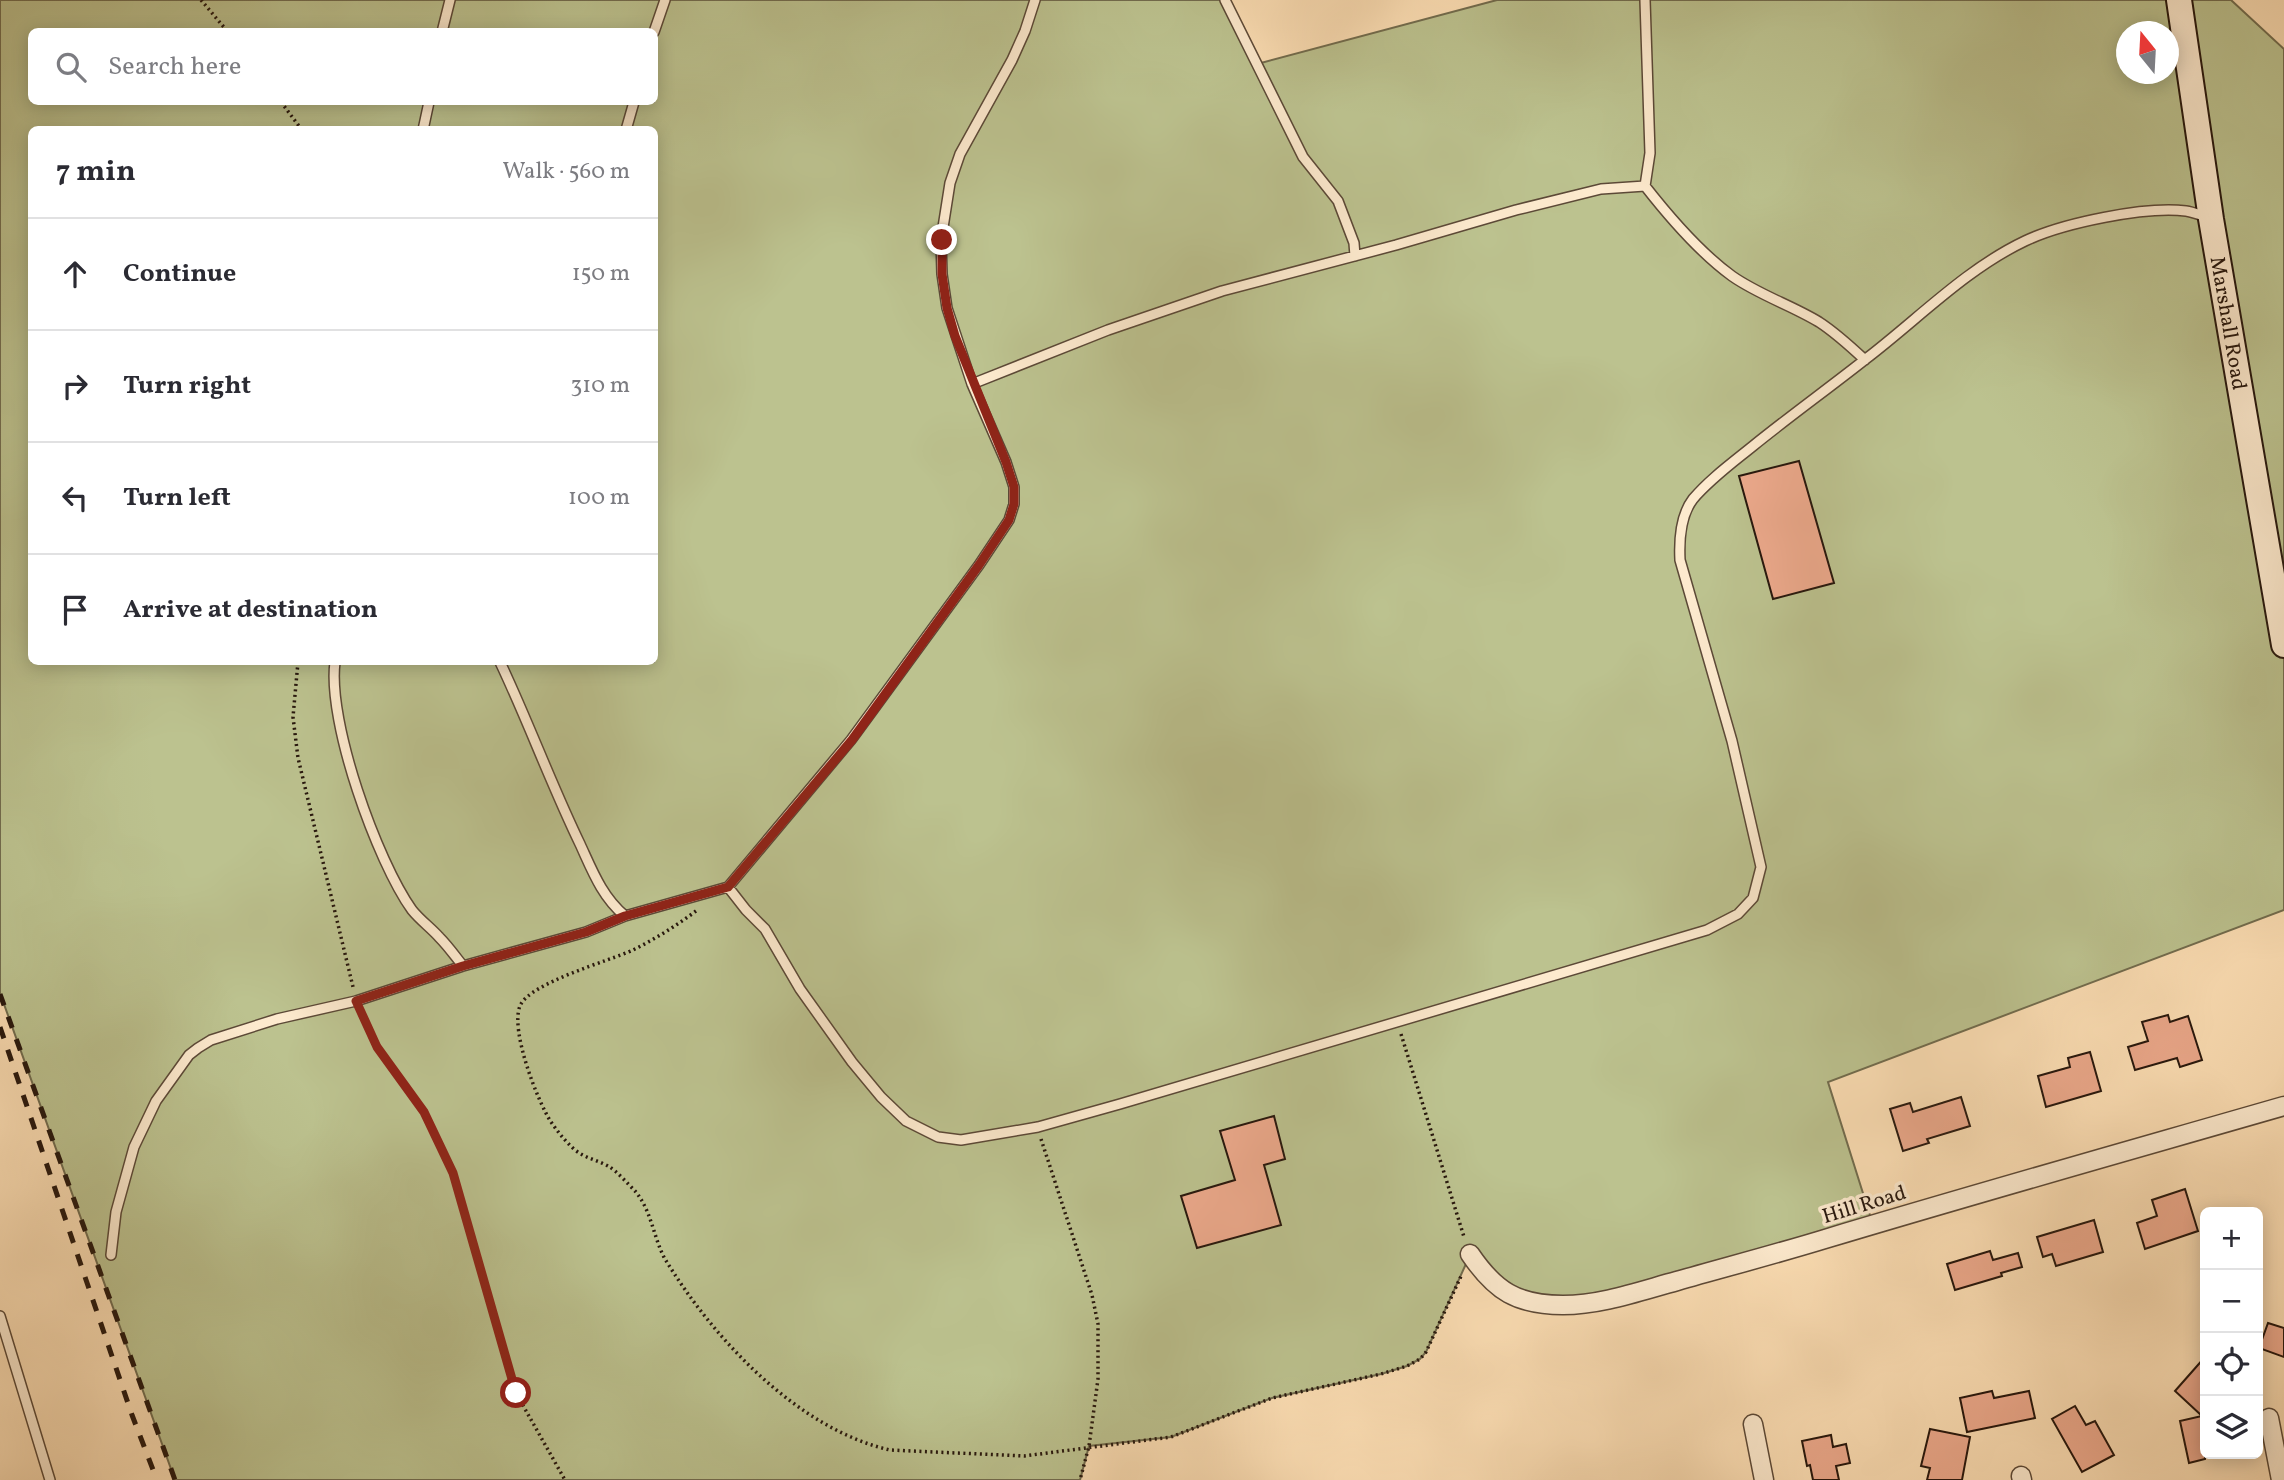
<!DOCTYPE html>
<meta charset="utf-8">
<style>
body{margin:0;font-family:Vollkorn,serif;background:#f7f7f7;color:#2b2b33}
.controls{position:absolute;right:21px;bottom:21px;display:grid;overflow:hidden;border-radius:10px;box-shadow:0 4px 18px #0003}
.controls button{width:63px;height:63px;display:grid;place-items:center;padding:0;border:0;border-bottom:2px solid #e1e1e2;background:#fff;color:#2b2b33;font:35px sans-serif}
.compass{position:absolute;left:2116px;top:21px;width:63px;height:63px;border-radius:50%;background:#fff;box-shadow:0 4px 18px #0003;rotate:342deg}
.stop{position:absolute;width:21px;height:21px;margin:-16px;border:5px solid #8f2418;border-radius:50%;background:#fff}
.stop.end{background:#8f2418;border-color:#fff;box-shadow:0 2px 7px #0008}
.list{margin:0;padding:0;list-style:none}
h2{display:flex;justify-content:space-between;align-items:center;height:91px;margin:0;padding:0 28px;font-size:30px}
h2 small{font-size:23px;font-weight:400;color:#7c7c81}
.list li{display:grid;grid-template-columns:46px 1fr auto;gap:21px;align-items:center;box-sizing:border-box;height:112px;padding:0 28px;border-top:2px solid #e1e1e2}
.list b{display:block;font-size:26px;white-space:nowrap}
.list em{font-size:23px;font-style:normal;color:#7c7c81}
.icon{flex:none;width:38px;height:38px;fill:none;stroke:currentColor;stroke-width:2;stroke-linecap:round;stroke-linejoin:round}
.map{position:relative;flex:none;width:2284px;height:1480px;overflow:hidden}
.search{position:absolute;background:#fff;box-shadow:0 4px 18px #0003;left:28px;top:28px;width:630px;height:77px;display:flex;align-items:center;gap:18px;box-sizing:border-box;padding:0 24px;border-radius:10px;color:#7c7c81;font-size:26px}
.panel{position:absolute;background:#fff;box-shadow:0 4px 18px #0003;left:28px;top:126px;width:630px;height:539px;border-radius:10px}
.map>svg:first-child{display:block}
</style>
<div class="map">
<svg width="2284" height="1480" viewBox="0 0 2284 1480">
<rect width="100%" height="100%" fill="#fcdeb4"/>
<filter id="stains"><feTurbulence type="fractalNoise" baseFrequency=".00286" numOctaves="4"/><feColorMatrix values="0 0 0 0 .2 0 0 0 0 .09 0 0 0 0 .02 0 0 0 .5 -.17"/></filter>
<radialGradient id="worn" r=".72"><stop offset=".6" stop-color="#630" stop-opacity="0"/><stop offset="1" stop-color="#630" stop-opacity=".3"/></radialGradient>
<path fill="#bcc28f" stroke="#726c4e" stroke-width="2" fill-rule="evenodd" d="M 0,0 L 1225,0 L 1257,64 L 1497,0 L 2231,0 L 2284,49 L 2284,910 L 1828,1082 L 1873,1225 L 1586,1304 L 1517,1298 L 1470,1255 L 1426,1352 L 1420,1359 L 1407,1366 L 1381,1374 L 1272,1398 L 1171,1437 L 1089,1446 L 1080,1480 L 175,1480 L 0,993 ZM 32,32 L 654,32 L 654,102 L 32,102 ZM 2126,32 L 2168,32 L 2168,74 L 2126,74 ZM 32,130 L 654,130 L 654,662 L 32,662 Z"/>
<path fill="#eca98c" stroke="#27170d" stroke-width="2" d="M 1799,461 L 1834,583 L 1773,599 L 1739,476 Z
M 2168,1015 L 2170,1022 L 2188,1016 L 2202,1060 L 2180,1067 L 2177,1058 L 2135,1070 L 2128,1047 L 2148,1041 L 2142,1022 Z
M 2090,1052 L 2101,1091 L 2046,1107 L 2038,1076 L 2070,1067 L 2068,1058 Z
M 1961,1097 L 1970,1126 L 1927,1139 L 1929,1143 L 1903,1151 L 1890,1109 L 1910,1103 L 1913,1112 Z
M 1274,1116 L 1285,1159 L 1264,1165 L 1281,1225 L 1197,1248 L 1181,1196 L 1235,1180 L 1220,1131 Z
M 2185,1189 L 2198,1231 L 2145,1249 L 2137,1223 L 2157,1216 L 2152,1200 Z
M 2094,1220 L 2103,1252 L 2056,1266 L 2052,1254 L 2043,1257 L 2037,1237 Z
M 1990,1251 L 1993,1260 L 2018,1253 L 2022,1267 L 2001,1273 L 2002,1276 L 1955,1290 L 1947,1264 Z
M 2268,1323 L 2284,1328 L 2284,1357 L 2259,1348 Z
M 2205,1357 L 2205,1459 L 2189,1463 L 2180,1421 L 2202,1416 L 2175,1391 Z
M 1992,1391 L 1994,1398 L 2029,1391 L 2035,1418 L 1967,1432 L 1960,1398 Z
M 2075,1406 L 2086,1425 L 2095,1421 L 2114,1455 L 2082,1472 L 2052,1419 Z
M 1930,1429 L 1970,1437 L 1962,1480 L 1927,1480 L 1930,1468 L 1921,1466 Z
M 1831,1435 L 1833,1447 L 1846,1444 L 1850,1463 L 1836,1466 L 1839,1480 L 1813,1480 L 1810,1465 L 1807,1466 L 1802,1441 Z"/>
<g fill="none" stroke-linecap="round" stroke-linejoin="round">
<g stroke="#5c4937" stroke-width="12">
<path id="service" d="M 1225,0 L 1303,157 L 1338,201 L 1354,243 L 1355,256
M 1645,0 L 1650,153 L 1645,186
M 442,32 L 450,0
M 654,32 L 665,0
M 423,130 L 429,102
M 626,130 L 634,102
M 972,384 L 1108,330 L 1222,291 L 1396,245 L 1516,210 L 1601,189 L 1645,186 C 1670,218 1699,252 1732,276 C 1759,295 1791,305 1819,322 C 1836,333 1850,346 1865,360
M 335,662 C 327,722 377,861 412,910 C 420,920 431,928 439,937 C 448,946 455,956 463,966
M 500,662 C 528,721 551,784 580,844 C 592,870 602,897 625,916
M 728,887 L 746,910 L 765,929 L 800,989 L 852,1062 L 881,1097 L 906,1121 L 938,1137 L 961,1140 L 1038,1127 L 1120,1104 L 1707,930 L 1738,914 L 1753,898 L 1761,867 L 1732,741 L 1680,560 C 1679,540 1680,516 1693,499 C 1710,479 1732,463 1753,446 C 1790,416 1829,388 1867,358 C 1918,319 1966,269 2025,241 C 2063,223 2145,206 2186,211 C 2193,212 2200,215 2207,217
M 111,1255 L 116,1212 L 134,1147 L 156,1101 L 189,1055 L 198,1048 L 211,1040 L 277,1019 L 356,1001 L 463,966 L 586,932 L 625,916 L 728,887 L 851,740 L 979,565 L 1009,520 L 1014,504 L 1014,487 L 1006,462 L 972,384 L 947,308 L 942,274 L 941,240 L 950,183 L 960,154 L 1012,60 L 1025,31 L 1035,0
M 0,1316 L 50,1480"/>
</g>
<g stroke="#5c4937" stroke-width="21">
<path id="minor" d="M 1470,1254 C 1495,1291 1517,1305 1563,1305 C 1601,1305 1640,1291 1677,1281 C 1726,1267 1776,1254 1825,1239 C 1978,1193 2131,1150 2284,1106
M 2269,1418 L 2281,1480
M 1753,1424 L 1764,1480
M 2021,1476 L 2022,1480"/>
</g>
<g stroke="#27170d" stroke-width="28">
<g id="secondary">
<path id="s1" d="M 2179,0 L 2211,219 L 2284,645"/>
</g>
</g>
<path stroke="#27170d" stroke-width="3.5" stroke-dasharray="2 3.5" stroke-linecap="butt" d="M 201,0 L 228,32
M 281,102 L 302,130
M 298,662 L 293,717 L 298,758 L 353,987
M 696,911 C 676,926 655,939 633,950 C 609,961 529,983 520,1006 C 510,1030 537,1100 551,1122 C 558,1132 565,1141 575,1150 C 585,1158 597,1160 608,1166 C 617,1171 628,1184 635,1191 C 652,1211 653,1237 665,1259 C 713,1338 797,1429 890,1450 L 1024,1456 L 1171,1437 L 1272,1398 L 1381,1374 L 1407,1366 L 1420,1359 L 1426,1352 L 1462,1274
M 360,1012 L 377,1047 L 424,1112 L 453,1173 L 516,1393 L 565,1480
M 1401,1034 L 1464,1237
M 1041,1139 L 1092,1295 L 1098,1324 L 1098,1379 L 1089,1446 L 1080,1480"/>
<use href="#service" stroke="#fdeace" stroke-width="9"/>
<use href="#minor" stroke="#fdeace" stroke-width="18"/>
<use href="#secondary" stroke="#fdeace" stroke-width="24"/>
<path stroke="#27170d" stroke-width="5" stroke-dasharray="12 12" stroke-linecap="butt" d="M 0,994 L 175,1480
M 0,1027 L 132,1415 L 157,1480"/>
</g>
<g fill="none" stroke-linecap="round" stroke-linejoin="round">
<path stroke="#8f2418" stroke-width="9" d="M 516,1393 L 453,1173 L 424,1112 L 377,1047 L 356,1001 L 463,966 L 586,932 L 625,916 L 728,887 L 852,740 L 979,565 L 1009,520 L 1014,504 L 1014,487 L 1006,462 L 955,336 L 947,308 L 942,274 L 942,240"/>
</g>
<g text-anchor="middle" stroke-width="7" stroke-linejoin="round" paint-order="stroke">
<g font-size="21" fill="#27170d" stroke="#fdeace">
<text dy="7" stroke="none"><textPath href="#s1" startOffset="327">Marshall Road</textPath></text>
<text transform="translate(1864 1204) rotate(-17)" y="7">Hill Road</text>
</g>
</g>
<rect width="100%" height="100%" filter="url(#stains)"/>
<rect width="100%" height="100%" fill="url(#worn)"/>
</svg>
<div class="controls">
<button>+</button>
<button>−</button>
<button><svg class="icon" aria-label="locate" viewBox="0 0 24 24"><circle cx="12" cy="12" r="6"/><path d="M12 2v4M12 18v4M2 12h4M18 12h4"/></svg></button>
<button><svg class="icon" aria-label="layers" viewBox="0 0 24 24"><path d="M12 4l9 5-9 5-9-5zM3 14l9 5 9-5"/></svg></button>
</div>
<svg class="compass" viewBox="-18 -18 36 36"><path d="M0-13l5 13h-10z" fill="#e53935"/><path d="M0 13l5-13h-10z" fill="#7c7c81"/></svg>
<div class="stop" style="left:516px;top:1393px"></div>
<div class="stop end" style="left:942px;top:240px"></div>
<div class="search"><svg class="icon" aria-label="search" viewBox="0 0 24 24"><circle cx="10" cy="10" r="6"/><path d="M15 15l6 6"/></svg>Search here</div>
<section class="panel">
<h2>7 min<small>Walk · 560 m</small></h2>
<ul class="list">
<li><svg class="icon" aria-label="ahead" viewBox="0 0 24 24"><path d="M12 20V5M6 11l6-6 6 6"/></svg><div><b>Continue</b></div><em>150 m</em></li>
<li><svg class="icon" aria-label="right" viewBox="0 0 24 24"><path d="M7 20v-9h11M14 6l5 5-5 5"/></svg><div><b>Turn right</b></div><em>310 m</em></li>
<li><svg class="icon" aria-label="left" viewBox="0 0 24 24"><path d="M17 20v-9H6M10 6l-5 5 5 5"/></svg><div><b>Turn left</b></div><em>100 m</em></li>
<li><svg class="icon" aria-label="arrive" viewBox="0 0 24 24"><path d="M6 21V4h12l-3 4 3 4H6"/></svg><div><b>Arrive at destination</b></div></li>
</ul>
</section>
</div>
